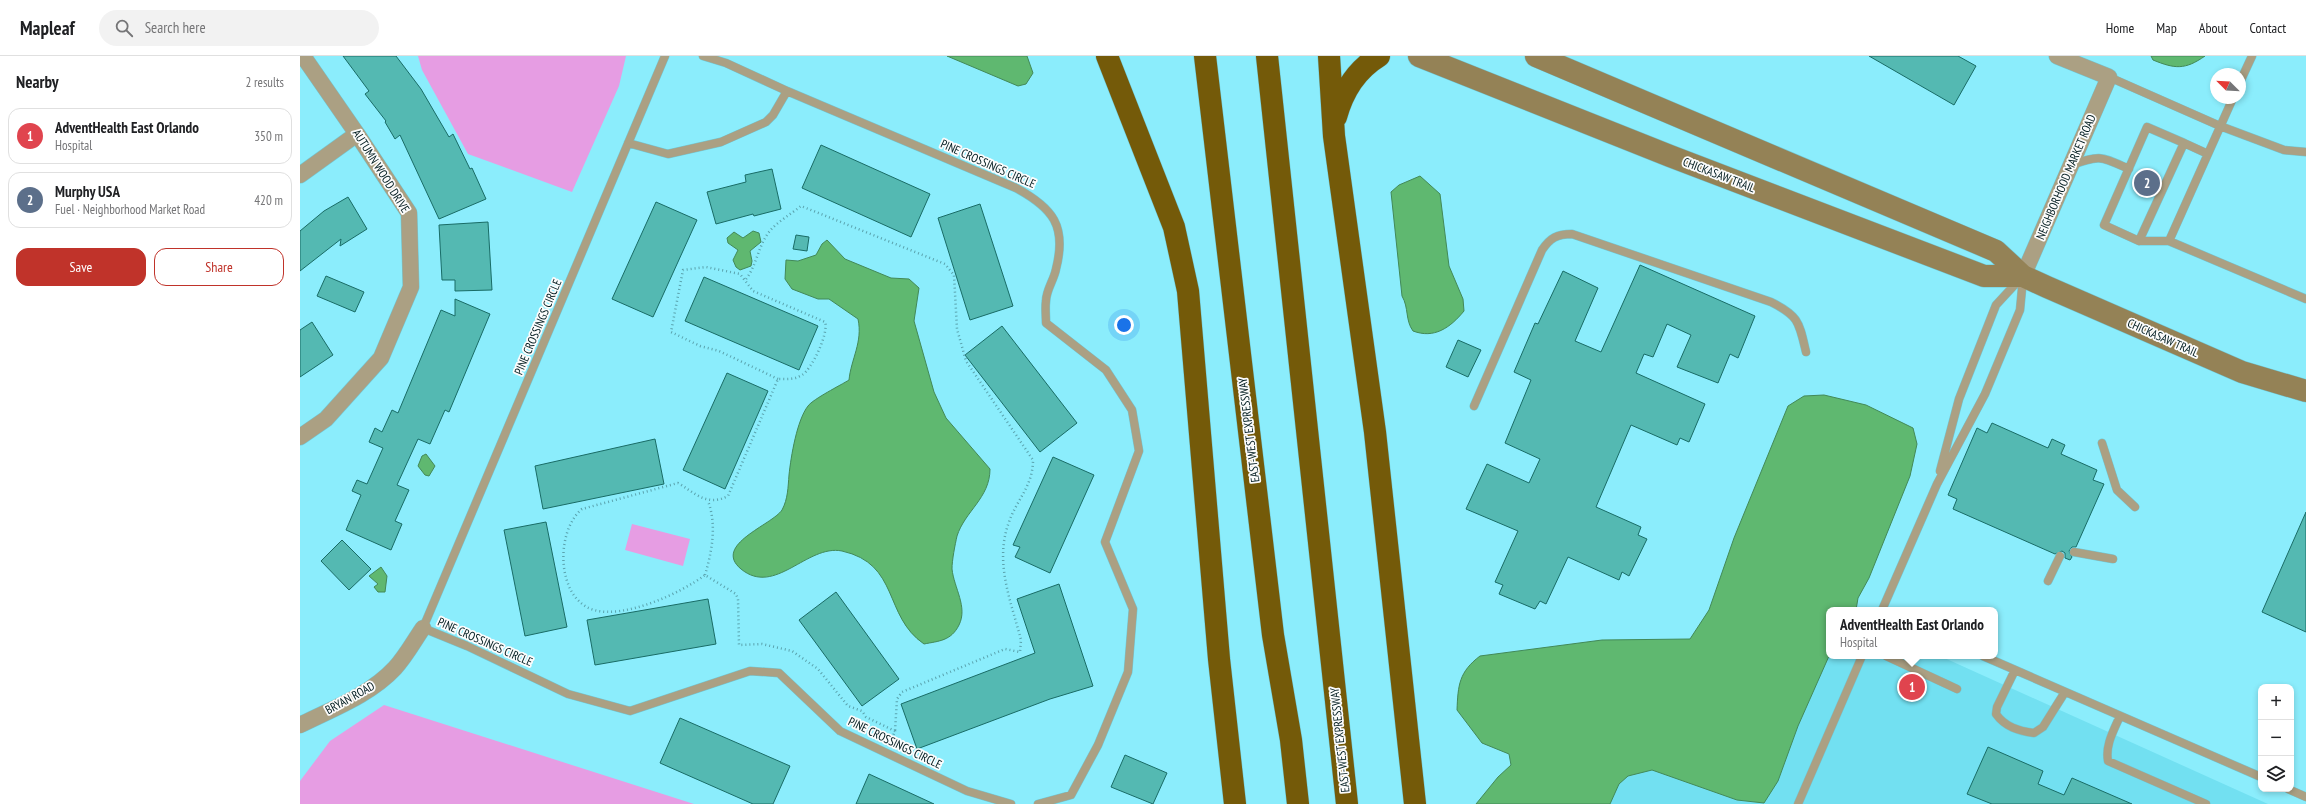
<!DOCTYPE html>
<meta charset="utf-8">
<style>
body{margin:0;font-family:"PT Sans Narrow",sans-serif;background:#f2f2f2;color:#202124}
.controls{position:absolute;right:12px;bottom:12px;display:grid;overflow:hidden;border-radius:8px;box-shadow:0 2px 6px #0003}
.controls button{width:36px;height:36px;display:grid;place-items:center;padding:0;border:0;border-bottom:1px solid #e0e0e0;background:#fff;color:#202124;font:20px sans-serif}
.compass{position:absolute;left:1910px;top:12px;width:36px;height:36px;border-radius:50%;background:#fff;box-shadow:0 2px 6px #0003;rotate:294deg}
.you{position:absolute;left:824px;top:269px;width:14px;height:14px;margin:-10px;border:3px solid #fff;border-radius:50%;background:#1a73e8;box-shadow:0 0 0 6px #1a73e833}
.badge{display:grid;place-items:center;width:26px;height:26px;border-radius:50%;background:#c0332a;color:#fff;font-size:13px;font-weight:700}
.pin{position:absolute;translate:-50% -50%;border:2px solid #fff;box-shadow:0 1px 4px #0006}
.popup{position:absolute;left:1526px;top:551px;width:172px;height:52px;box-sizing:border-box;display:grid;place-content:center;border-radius:8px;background:#fff;filter:drop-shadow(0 1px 3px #0005);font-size:13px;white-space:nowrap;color:#757577}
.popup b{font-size:15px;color:#202124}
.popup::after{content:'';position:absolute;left:50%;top:100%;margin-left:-8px;border:8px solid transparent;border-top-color:#fff}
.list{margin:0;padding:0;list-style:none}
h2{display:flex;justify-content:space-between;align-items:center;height:52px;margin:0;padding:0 16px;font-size:17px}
h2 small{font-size:13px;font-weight:400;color:#757577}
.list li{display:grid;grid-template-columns:26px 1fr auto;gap:12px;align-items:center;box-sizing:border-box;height:56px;margin:0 8px 8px;padding:0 8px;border:1px solid #e0e0e0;border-radius:12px}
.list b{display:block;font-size:15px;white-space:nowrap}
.list p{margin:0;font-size:13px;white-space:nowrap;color:#757577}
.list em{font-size:13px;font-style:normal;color:#757577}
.actions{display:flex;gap:8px;padding:12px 16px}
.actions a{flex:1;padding:9px 0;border:1px solid #c0332a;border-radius:12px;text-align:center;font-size:14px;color:#c0332a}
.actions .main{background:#c0332a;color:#fff}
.icon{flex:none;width:22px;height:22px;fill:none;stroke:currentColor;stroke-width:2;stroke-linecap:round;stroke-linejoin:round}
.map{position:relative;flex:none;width:2006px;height:748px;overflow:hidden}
header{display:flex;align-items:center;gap:24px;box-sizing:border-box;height:56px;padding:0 20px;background:#fff;border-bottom:1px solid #e0e0e0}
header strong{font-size:19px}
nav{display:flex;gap:22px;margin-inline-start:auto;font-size:14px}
.search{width:280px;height:36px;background:#f2f2f2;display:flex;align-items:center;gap:10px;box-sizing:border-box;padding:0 14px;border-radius:22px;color:#757577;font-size:15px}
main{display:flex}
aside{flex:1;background:#fff}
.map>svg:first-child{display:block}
</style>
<header>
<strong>Mapleaf</strong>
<div class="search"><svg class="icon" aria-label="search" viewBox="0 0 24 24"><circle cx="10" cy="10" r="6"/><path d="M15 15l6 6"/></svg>Search here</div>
<nav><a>Home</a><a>Map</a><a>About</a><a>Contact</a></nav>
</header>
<main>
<aside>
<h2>Nearby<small>2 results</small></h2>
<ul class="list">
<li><span class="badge" style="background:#e0444e">1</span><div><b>AdventHealth East Orlando</b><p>Hospital</p></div><em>350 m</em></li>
<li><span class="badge" style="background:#5c6f8a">2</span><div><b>Murphy USA</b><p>Fuel · Neighborhood Market Road</p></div><em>420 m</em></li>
</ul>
<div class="actions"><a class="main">Save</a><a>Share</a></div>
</aside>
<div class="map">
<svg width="2006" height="748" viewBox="0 0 2006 748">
<rect width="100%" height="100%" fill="#8bedfc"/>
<path fill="#72e0f1" d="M 1529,600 L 1640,600 L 1968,748 L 1310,748 L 1319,728 L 1328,720 L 1352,714 L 1437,744 L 1478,725 L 1498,670 Z"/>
<path fill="#e69de3" d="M 118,0 L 326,0 L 319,30 L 272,136 L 168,98 L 122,14 Z
M 332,468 L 390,483 L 383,510 L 325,494 Z
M 84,649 L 394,748 L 0,748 L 0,725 L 30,685 Z"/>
<path fill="#5fb870" stroke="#428958" d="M 647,0 L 727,0 L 733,17 L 726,28 L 718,30 Z
M 1851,0 L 1905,0 C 1885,14 1875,13 1853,4 Z
M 1120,120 L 1140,138 L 1149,210 L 1163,243 L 1164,255 C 1150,272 1134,283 1113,275 C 1105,264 1109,252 1102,240 L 1091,136 L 1099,129 Z
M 453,175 L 459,177 L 461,186 L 450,195 L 452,205 L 451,210 L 440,214 L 436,211 L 433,204 L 438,194 L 428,187 L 427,182 L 434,176 L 443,182 Z
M 527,184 L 545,203 L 591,222 L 609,223 L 619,232 L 614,265 L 634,336 L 646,362 L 690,413 C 690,442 665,455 657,480 C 655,489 652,504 652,513 C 654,532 668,551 659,569 C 651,585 639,585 624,588 C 583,560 600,508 542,495 C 507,488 475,541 441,513 C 412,489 472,469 482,454 C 488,443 488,431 489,419 C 491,400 497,364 508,350 C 513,343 541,329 549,324 C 551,303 563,286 558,263 L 529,243 L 518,243 L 492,233 L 485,223 L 486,204 L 498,205 L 516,199 L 522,188 Z
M 1524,339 L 1566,349 L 1613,372 L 1617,388 L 1610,420 L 1569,522 L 1558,542 L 1556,554 L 1529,554 L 1529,600 L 1498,670 L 1478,725 L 1464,747 L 1437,744 L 1352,714 L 1328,720 L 1319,728 L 1310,748 L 1176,748 L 1198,721 L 1211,709 L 1209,698 L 1182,687 L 1157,654 C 1158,629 1159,616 1180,600 L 1302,584 L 1390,583 L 1409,554 L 1434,482 L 1488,350 L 1504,340 Z
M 126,398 L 135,410 L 129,420 L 125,419 L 118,410 L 122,400 Z
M 81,511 L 87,520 L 85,536 L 78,536 L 74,531 L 78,528 L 69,520 Z"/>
<path fill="#54b9b2" stroke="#196c66" d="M 43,0 L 96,0 L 121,33 L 149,81 L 153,78 L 170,113 L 172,112 L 186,143 L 139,163 L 100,79 L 95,83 L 85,66 L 86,65 L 65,38 L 69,35 Z
M 1569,0 L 1658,0 L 1676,10 L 1654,49 Z
M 521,89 L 630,138 L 611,181 L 502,132 Z
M 472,113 L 481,153 L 454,160 L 453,158 L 416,168 L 407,136 L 446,126 L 445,119 Z
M 48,141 L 67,173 L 40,190 L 41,183 L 0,215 L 0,175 L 24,155 Z
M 356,146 L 397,164 L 353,261 L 312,243 Z
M 680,148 L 713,250 L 670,264 L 638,162 Z
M 188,166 L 192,234 L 155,235 L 155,224 L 142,224 L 139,169 Z
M 496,179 L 509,181 L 507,195 L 493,193 Z
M 1340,209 L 1455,260 L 1438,302 L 1430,298 L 1418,327 L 1377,311 L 1391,279 L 1367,268 L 1353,301 L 1344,298 L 1336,317 L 1405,348 L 1389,386 L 1380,382 L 1377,389 L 1331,369 L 1296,451 L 1341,471 L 1338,479 L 1347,483 L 1329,520 L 1322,516 L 1319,524 L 1268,501 L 1246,548 L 1240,545 L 1235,553 L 1199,538 L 1203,529 L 1195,526 L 1218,475 L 1166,453 L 1187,408 L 1229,427 L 1240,403 L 1205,387 L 1231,324 L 1214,316 L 1235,267 L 1238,268 L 1263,215 L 1298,232 L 1275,285 L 1301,296 Z
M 26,220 L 64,236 L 55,256 L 17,240 Z
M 404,221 L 518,270 L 499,314 L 385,265 Z
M 155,243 L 190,258 L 149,356 L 145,354 L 130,388 L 118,383 L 97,429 L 109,434 L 95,465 L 102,468 L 91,494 L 46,474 L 61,439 L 52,435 L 57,424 L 67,428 L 83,392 L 69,386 L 75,372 L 82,376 L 92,354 L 98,357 L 141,254 L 155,260 Z
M 12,266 L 33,299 L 0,321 L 0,274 Z
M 702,270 L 777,367 L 740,396 L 665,299 Z
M 1158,284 L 1181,294 L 1168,321 L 1146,311 Z
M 427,317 L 468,335 L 425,433 L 383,414 Z
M 1692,367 L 1748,392 L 1752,383 L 1765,389 L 1761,398 L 1797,414 L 1793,424 L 1804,428 L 1776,491 L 1772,491 L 1769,495 L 1772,501 L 1770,504 L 1765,502 L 1765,497 L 1762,495 L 1755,498 L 1653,453 L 1657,443 L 1648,439 L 1677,372 L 1687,377 Z
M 355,383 L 364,428 L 243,453 L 235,410 Z
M 753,401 L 794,419 L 750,517 L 715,501 L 720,491 L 713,489 Z
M 2006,456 L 2006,576 L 1962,556 Z
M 246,466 L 267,571 L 225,580 L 204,474 Z
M 42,484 L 71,513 L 49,534 L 21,505 Z
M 759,528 L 793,630 L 750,643 L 617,693 L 601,648 L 735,597 L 717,543 Z
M 536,536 L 599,623 L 562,650 L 499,564 Z
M 408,543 L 416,588 L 295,609 L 287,564 Z
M 380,662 L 490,710 L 473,748 L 453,748 L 360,707 Z
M 1688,691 L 1743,715 L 1738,728 L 1764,739 L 1772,722 L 1832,748 L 1692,748 L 1667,738 Z
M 825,699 L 867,717 L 853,748 L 811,731 Z
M 569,718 L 634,748 L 556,748 Z"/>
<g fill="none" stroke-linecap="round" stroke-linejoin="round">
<g stroke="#72c7d4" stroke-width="9">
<path id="lane" d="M 365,0 L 123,572 L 167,590 L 268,638 L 330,655 L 450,615 L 479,617 L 540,675 L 667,735 L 711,748
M 403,0 L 426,7 L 487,35 L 716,132 C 753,152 767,170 756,213 C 754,224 746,234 746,245 C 745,252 746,260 746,267 L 806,314 L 832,354 L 839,395 L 805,486 L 833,553 L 828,616 L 798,689 L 771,739 L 738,748
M 1809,21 L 1920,70 L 1984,94 L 2006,96
M 1940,26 L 1952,0
M 1933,42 L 1869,185 L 2006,243
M 328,87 L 368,98 L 421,86 L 466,66 L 473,59 L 487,35
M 1884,87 L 1908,98
M 1772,109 C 1800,98 1802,101 1829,113
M 1839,185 L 1884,87 L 1847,71 L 1804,169 L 1839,185 L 1869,185
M 1174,350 L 1242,194 C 1250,182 1257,178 1272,178 L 1471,246 C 1499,260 1499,266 1506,296
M 1802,387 L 1817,434 L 1835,451
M 1640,415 L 1659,343 L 1696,249 L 1720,223
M 1774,496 L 1813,503
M 1748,525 L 1760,500
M 1582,554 L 1637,428 L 1685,338 L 1720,254 L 1723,222
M 1586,600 L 1657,633
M 1683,600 L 1961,721
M 1715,614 L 1697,651 L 1696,658 C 1705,671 1719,675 1734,677 L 1743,671 L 1765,636
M 1820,660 C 1814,674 1805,689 1808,705 L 1906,748
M 1988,733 L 2006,741
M 1498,748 L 1562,600"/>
</g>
<g stroke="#72c7d4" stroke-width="17">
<path id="street" d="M 0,119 L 57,78
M 1723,220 L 1809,21 L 1757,0
M 0,381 L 26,363 L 81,302 L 111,231 L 109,157 L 57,78 L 3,0
M 0,669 C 32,653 70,639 95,612 C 106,600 114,585 123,572"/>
</g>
<g stroke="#72c7d4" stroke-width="23">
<path id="secondary" d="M 1119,0 L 1370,100 L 1684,220 L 1723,220
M 1236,0 L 1696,195 L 1723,220 L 1747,231 L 1942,316 L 2006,335"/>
</g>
<g stroke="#72c7d4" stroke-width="23">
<path id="highway" d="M 807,0 L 874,171 L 888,235 L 919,603 L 935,748
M 905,0 L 973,579 L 991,684 L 998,748
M 967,0 L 1047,748
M 1029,0 L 1034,80 L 1075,376 L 1115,748
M 1036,61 C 1043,35 1056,14 1079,0"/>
</g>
<path stroke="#5aa3ae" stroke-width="2.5" stroke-dasharray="1 3" stroke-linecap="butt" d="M 446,223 C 457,209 458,190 469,176 C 477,166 491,158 501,150 L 645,208 L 654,219 L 657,273 L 666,305 L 733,404 C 733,430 717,443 709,466 C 694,506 711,545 721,584 L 720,596 L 705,593 L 602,636 L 597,643 L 595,675
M 478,323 L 419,295 L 400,290 L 371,276 L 383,214 L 406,211 L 440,218 L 453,235 L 525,266 C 529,277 512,313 502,319 C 494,324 486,323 478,323 L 428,440 C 407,451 395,437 378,427 L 282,453 C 255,475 256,543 294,554 C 325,563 381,537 405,519 L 436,538 L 438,543 L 439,589 L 462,588 L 492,595 L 518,613 L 548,650 L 562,655 L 566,661 L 595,675 L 590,687
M 405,519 C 412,495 417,469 408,445"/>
<use href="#lane" stroke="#aba083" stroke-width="8"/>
<use href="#street" stroke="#aba083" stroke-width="16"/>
<use href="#secondary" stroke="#948256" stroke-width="22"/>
<use href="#highway" stroke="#745a09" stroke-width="22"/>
</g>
<g text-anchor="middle" stroke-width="3.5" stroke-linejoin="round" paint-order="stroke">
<g font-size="12" fill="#001b1f" stroke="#fcfcfc">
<text transform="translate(688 108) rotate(24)" y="4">PINE CROSSINGS CIRCLE</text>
<text transform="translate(81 115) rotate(58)" y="4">AUTUMN WOOD DRIVE</text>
<text transform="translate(1419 119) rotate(21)" y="4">CHICKASAW TRAIL</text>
<text transform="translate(1766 121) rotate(-67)" y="4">NEIGHBORHOOD MARKET ROAD</text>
<text transform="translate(238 271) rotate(-67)" y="4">PINE CROSSINGS CIRCLE</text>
<text transform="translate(1863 282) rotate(24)" y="4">CHICKASAW TRAIL</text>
<text transform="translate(949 374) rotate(-97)" y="4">EAST-WEST EXPRESSWAY</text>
<text transform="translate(185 586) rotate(24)" y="4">PINE CROSSINGS CIRCLE</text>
<text transform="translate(50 642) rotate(-29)" y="4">BRYAN ROAD</text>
<text transform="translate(1040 684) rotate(-96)" y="4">EAST-WEST EXPRESSWAY</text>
<text transform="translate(595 687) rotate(26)" y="4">PINE CROSSINGS CIRCLE</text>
</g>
</g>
</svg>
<div class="controls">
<button>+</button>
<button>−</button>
<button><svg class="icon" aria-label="layers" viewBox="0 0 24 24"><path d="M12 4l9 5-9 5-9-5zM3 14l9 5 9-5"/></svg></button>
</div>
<svg class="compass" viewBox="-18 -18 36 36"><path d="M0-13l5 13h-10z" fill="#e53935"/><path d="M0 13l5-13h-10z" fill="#757577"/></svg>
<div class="you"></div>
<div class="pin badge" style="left:1612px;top:631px;background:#e0444e">1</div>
<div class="popup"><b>AdventHealth East Orlando</b>Hospital</div>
<div class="pin badge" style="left:1847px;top:127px;background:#5c6f8a">2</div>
</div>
</main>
